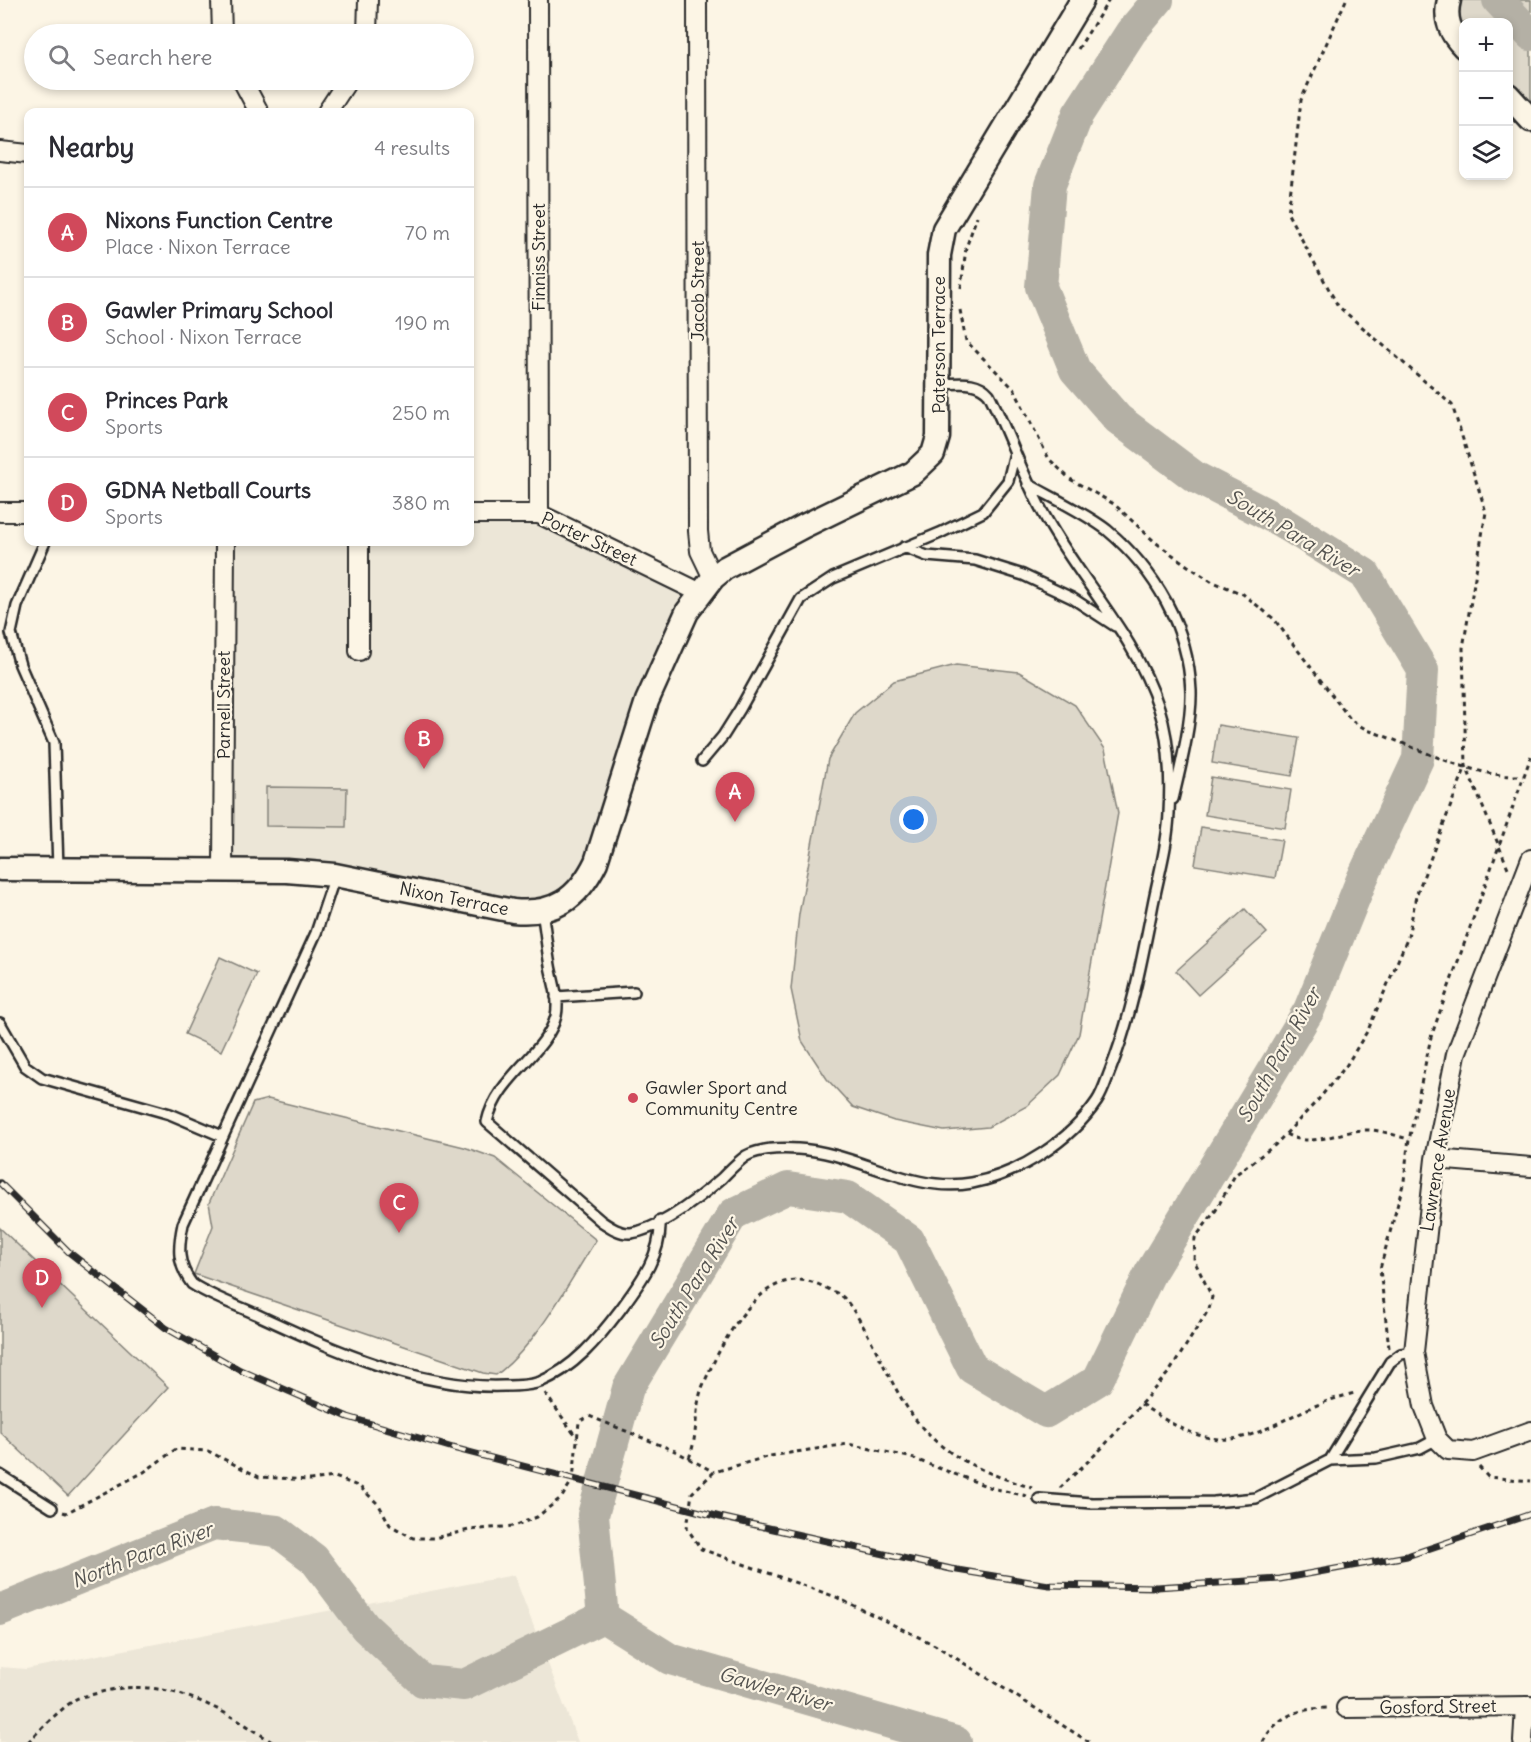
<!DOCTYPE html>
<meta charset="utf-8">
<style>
body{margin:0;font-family:Delius,sans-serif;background:#f2f2f3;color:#2b2b33}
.controls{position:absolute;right:18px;top:18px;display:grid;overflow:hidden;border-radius:12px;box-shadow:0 3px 9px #0003}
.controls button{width:54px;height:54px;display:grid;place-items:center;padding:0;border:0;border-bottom:2px solid #e1e1e2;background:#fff;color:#2b2b33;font:30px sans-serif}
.you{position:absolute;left:914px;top:820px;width:21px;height:21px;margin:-15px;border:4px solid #fff;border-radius:50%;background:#1a73e8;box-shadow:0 0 0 9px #1a73e833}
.badge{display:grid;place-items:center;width:39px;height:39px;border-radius:50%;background:#d1495b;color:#fff;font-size:20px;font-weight:700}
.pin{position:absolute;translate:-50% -50px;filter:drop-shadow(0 2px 3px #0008)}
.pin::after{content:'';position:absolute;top:32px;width:21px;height:18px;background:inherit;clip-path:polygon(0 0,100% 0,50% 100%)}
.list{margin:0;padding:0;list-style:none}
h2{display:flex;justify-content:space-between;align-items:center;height:78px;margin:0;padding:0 24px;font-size:26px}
h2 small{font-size:20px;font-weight:400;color:#7c7c81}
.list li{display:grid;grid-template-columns:39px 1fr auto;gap:18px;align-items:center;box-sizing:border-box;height:90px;padding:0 24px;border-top:2px solid #e1e1e2}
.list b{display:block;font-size:22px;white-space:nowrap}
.list p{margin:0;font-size:20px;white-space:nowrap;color:#7c7c81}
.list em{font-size:20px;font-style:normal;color:#7c7c81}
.icon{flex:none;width:33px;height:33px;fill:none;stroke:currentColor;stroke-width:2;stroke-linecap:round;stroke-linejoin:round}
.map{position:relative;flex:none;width:1531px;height:1742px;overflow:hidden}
.search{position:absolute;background:#fff;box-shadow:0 3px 9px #0003;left:24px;top:24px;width:450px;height:66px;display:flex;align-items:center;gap:15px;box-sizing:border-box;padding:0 21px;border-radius:33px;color:#7c7c81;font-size:22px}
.panel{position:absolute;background:#fff;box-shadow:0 3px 9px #0003;left:24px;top:108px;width:450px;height:438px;border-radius:12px}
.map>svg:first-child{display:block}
</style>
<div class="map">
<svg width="1531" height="1742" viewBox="0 0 1531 1742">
<rect width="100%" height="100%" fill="#fcf5e5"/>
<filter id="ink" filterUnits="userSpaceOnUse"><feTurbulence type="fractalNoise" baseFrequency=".0167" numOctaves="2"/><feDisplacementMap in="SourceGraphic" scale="12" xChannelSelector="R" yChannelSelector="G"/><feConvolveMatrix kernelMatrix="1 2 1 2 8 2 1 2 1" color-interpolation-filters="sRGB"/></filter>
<g filter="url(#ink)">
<path fill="#ece6d7" d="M 470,514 L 539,514 L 701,593 L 603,837 L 557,907 L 223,869 L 225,542 L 470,542 Z
M 514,1575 L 578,1742 L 0,1742 L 0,1667 L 26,1669 Z"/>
<path fill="#ded8ca" stroke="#84827a" stroke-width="1.5" d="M 1449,0 L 1531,0 L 1531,120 L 1509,95 L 1508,22 L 1464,22 L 1463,47 Z
M 956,665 L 1019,672 L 1075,705 L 1105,749 L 1118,813 L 1079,1034 L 1060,1075 L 1027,1106 L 988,1127 L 944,1131 L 894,1121 L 853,1107 L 827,1079 L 802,1041 L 791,989 L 799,914 L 828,759 L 855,713 L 894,681 Z
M 1218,725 L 1299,738 L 1292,776 L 1212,763 Z
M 1211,777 L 1291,790 L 1285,828 L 1205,815 Z
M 266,787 L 347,788 L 346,827 L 266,826 Z
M 1201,827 L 1282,840 L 1275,878 L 1195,865 Z
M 1245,909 L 1267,933 L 1198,995 L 1176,971 Z
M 220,957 L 257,974 L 221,1051 L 185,1034 Z
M 268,1099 L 464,1147 L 495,1158 L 596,1240 C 569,1282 536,1346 496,1375 L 483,1373 L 194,1274 L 213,1226 L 209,1203 L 253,1103 Z
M 0,1228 L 168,1387 L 68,1496 L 0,1432 Z"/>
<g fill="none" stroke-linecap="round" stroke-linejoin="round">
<path stroke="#b4b0a5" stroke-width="32" d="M 1498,0 L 1531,35
M 0,1610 L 214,1524 L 277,1531 L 314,1559 L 365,1627 L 423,1681 L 464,1685 L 603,1617
M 603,1617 L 593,1515 L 628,1388 L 733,1214 L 788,1188 L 848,1197 L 909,1240 L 972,1368 L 1046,1412 L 1098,1380 L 1150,1273 L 1309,1010 L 1362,879 L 1418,759 L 1423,670 L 1365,574 L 1280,521 L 1195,477 L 1118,419 L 1075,370 L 1041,287 L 1050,185 L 1078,114 L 1131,32 L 1158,0
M 603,1617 L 670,1659 L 956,1742"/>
<g stroke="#2b2b2b" stroke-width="14">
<path id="service" d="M 1028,484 C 1053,498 1085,513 1107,530 C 1156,571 1188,627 1191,691 C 1192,722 1180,769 1173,799
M 45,542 L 17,606 L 11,633 L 20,665 L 54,743 L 58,869
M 904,547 L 927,556 L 975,560 L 1023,575 L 1072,598 L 1115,626
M 702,761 L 723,736 L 740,709 L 801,599 L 833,578 L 940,533 L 983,512 L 1008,481 L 1015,453
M 335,876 L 316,933 L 183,1224 C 178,1248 177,1264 192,1284 C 212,1297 236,1305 258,1315 C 334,1350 418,1389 504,1386 C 516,1386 529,1386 540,1382 C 574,1368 598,1339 620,1310 C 639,1284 662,1255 660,1221
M 542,912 C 546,932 547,955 552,975 C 555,988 559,1002 556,1016 C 546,1055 497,1076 487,1122 L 601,1221 C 610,1227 620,1234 631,1233 C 661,1229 699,1198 722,1178 C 729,1171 737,1162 746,1156 C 760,1148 782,1148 798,1149 C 857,1152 910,1194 972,1183 C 1019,1174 1070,1141 1097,1101 C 1103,1092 1106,1081 1110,1071 C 1131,1018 1142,960 1153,904 C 1159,874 1168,843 1169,813 C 1171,777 1170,742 1159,708 C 1136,637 1083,584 1047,520 C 1024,480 1010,436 989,394 C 976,379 958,384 940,384
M 556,997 L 634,992
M 0,1023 L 25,1066 L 42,1078 L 170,1114 L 222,1136
M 1330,1460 L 1390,1362 L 1401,1354 L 1414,1352
M 0,1475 L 52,1508
M 1039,1499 L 1092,1503 L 1214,1502 L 1256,1498 L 1330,1460 L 1376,1458 L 1420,1448 L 1437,1439"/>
</g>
<g stroke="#2b2b2b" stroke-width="22">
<path id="minor" d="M 221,0 L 222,34
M 538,0 L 539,514
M 697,0 L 698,531 L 700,551 L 713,578
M 367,34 L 368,0
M 242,80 L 259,112
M 327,112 L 348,80
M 0,151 L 28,154
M 0,512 L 28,512
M 470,514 L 539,514 L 701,593
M 359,651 L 359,542
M 1531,859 L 1456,1054 L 1435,1159 L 1414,1352 L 1424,1406 L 1437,1439 L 1448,1450 L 1473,1452 L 1531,1431
M 223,869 L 225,542
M 1435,1159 L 1531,1167
M 1346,1708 L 1531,1706
M 1523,1742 L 1525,1706"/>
</g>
<g stroke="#2b2b2b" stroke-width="27">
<path id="tertiary" d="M 1449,0 C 1444,19 1450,33 1464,47
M 1508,95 L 1531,120
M 0,869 L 287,871 L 335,875 L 513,911 C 554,915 578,899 596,862 L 647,701 L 687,612 L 713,578 L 725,568 L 804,526 L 913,473 L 933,454 L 938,437 L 939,255 L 944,229 L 1082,0"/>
</g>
<path stroke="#2b2b2b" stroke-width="3" stroke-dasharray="4.5 4.5" stroke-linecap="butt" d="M 1346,0 L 1301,100 L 1288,214 L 1338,306 L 1452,405 L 1486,512 L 1463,648 L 1466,766 L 1508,868
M 1078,49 L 1109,0
M 961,288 L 966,248 L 977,216
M 960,310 L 966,341 L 1014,389 L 1049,459 L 1070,479 L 1114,504 L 1155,542 L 1188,566 L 1211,581 L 1243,594 L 1274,619 L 1351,720 L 1367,730 C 1417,746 1470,778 1523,776
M 1286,1134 C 1313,1150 1340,1129 1368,1130 C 1382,1130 1396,1136 1409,1139
M 1389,1348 L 1380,1269 L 1404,1181 L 1408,1145 L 1431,1037 L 1531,756
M 545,1393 L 577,1438
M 1141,1404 C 1246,1478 1257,1416 1355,1393
M 689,1458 C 699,1435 693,1407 704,1383 C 723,1340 764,1257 822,1286 C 829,1290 840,1293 845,1299 C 878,1341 891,1396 928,1434 C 957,1463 995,1476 1032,1488
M 1479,1467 L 1488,1477 L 1531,1481
M 1060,1488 L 1102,1448 L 1170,1371 L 1209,1309 L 1212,1297 L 1194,1260 L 1195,1238 L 1216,1210 L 1235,1175 L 1275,1145 L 1318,1100 L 1346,1066 L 1368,1030 L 1408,937 L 1416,896 L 1466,766
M 1027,1496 L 992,1488 L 909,1457 L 848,1444 L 770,1456 L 714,1472 L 692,1493 L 687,1528 L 701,1549 L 836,1597 L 935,1645 L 1089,1742
M 63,1512 L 66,1513 L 144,1472 L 176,1449 L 208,1451 L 259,1477 L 310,1480 L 335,1477 L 360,1487 L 379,1505 L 390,1525 L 413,1538 L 434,1538 L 469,1530 L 514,1526 L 537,1517 L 562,1497 L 573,1479 L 579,1422 L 589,1416 L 675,1451 L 714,1472
M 28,1742 C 42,1728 59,1710 76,1699 C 82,1696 91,1695 98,1693 C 162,1674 220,1707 272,1742
M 1263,1742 C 1277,1715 1300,1708 1329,1708"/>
<use href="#service" stroke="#fcf5e5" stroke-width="9"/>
<use href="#minor" stroke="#fcf5e5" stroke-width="18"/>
<use href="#tertiary" stroke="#fcf5e5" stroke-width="22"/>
<g stroke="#2b2b2b" stroke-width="7">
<path id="rail" d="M 0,1183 L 70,1253 L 166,1328 L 240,1370 L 348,1417 L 453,1448 L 720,1517 L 951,1569 L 1049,1585 L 1157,1587 L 1280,1579 L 1407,1556 L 1531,1514"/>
</g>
<use href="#rail" stroke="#fcf5e5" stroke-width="4.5" stroke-dasharray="14" stroke-linecap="butt"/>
</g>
</g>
<circle fill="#d1495b" stroke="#fcf5e5" stroke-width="2" cx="633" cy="1098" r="6"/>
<g text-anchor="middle" stroke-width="4.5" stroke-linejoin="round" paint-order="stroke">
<g font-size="18" fill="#2b2b2b" stroke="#fcf5e5">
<text transform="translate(539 257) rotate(-90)" y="6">Finniss Street</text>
<text transform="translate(698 291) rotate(-90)" y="6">Jacob Street</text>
<text transform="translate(939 345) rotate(-90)" y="6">Paterson Terrace</text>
<text transform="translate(589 539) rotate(25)" y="6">Porter Street</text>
<text transform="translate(224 705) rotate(-90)" y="6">Parnell Street</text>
<text transform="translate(454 899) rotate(11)" y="6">Nixon Terrace</text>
<text transform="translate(1438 1160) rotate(-81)" y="6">Lawrence Avenue</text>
<text transform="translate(1438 1707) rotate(-1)" y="6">Gosford Street</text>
</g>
<g font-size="18" fill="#2b2b2b" stroke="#fcf5e5" text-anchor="start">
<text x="645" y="1094">Gawler Sport and<tspan x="645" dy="21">Community Centre</tspan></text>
</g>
<g font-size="20" font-style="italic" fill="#545350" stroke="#fcf5e5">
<text transform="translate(1293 533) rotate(31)" y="7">South Para River</text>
<text transform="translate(1279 1055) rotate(-61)" y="7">South Para River</text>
<text transform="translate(694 1283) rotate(-58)" y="7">South Para River</text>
<text transform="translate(142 1555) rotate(-21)" y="7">North Para River</text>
<text transform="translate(775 1689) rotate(16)" y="7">Gawler River</text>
</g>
</g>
</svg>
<div class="controls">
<button>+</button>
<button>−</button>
<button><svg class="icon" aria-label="layers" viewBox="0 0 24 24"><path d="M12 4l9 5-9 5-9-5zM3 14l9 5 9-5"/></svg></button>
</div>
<div class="you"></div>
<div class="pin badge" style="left:735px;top:822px">A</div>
<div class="pin badge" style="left:424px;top:769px">B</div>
<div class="pin badge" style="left:399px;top:1233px">C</div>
<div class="pin badge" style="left:42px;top:1308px">D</div>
<div class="search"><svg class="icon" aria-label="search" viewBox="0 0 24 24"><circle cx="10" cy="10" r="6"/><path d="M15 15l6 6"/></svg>Search here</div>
<section class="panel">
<h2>Nearby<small>4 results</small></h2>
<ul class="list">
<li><span class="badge">A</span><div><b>Nixons Function Centre</b><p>Place · Nixon Terrace</p></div><em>70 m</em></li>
<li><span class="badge">B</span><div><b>Gawler Primary School</b><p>School · Nixon Terrace</p></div><em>190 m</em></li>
<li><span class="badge">C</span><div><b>Princes Park</b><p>Sports</p></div><em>250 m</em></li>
<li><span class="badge">D</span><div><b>GDNA Netball Courts</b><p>Sports</p></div><em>380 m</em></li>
</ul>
</section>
</div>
